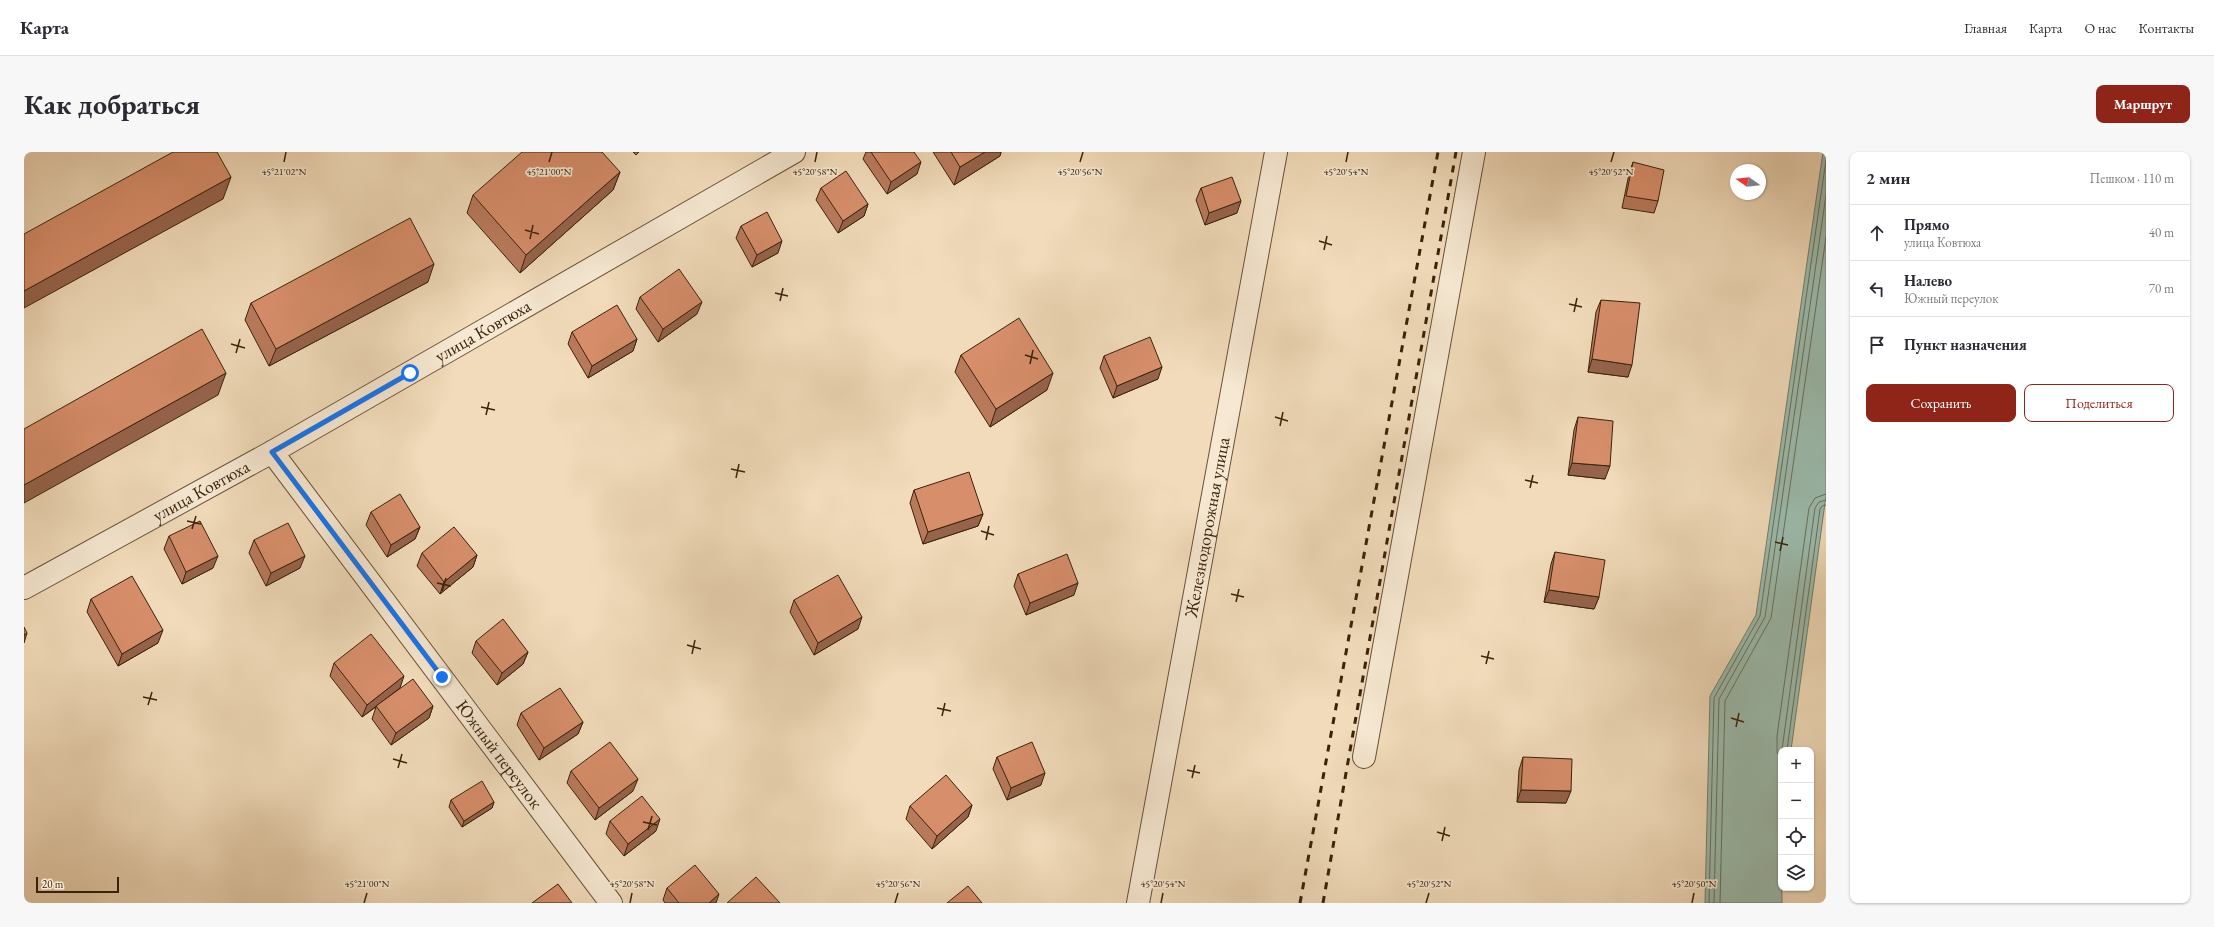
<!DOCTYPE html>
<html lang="ru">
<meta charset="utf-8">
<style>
body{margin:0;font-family:"EB Garamond",serif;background:#f7f7f7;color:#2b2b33}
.controls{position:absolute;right:12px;bottom:12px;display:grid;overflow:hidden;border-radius:8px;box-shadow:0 1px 3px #0004}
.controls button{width:36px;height:36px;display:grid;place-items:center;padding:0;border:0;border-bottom:1px solid #e1e1e2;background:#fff;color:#2b2b33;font:20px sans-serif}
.compass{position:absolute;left:1706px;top:12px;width:36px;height:36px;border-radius:50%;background:#fff;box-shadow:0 1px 3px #0004;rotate:284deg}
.scale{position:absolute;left:12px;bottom:10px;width:83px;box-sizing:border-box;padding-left:4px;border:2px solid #3a230a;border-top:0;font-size:11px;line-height:14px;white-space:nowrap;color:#3a230a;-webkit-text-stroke:3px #f6e8d2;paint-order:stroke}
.stop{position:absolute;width:12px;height:12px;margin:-9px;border:3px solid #1a73e8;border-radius:50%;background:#fff}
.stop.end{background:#1a73e8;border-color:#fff;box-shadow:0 1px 4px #0008}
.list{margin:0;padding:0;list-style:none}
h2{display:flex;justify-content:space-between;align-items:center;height:52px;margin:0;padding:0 16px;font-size:17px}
h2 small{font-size:13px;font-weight:400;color:#7c7c81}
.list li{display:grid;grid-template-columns:26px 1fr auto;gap:12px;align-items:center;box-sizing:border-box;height:56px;padding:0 16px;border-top:1px solid #e1e1e2}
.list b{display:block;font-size:15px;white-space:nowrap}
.list p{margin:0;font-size:13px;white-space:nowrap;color:#7c7c81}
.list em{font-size:13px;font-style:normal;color:#7c7c81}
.actions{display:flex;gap:8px;padding:12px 16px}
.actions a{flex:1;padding:9px 0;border:1px solid #8f2418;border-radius:8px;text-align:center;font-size:14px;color:#8f2418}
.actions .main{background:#8f2418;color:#fff}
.icon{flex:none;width:22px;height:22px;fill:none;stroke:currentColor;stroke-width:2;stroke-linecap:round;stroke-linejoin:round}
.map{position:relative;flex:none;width:1802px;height:751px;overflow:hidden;border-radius:8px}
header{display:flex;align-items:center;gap:24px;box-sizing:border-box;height:56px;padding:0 20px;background:#fff;border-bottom:1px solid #e1e1e2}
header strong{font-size:19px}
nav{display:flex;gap:22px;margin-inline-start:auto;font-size:14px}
.intro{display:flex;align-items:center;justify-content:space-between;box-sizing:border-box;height:96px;padding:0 24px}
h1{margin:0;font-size:28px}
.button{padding:10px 18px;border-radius:8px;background:#8f2418;color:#fff;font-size:14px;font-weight:700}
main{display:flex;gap:24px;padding:0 24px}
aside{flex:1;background:#fff;border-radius:8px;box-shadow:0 1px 3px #0004}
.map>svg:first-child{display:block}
</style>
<header>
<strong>Карта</strong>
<nav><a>Главная</a><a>Карта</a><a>О нас</a><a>Контакты</a></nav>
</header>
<div class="intro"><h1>Как добраться</h1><a class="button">Маршрут</a></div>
<main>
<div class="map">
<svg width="1802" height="751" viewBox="0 0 1802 751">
<rect width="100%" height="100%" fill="#f1dbba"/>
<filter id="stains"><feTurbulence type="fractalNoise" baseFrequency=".005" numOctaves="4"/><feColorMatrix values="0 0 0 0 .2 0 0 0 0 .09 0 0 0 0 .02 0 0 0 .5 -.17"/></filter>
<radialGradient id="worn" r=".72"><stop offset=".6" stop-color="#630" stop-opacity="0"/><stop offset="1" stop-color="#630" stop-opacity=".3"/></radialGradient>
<path fill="#9bbbad" stroke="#747e6c" d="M 1799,0 L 1802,0 L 1802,344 L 1767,598 L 1757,598 L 1758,751 L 1681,751 L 1686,544 L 1732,463 Z"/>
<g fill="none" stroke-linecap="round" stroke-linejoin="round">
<path stroke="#6a6f5c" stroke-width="1" d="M 1758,598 L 1791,356 L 1795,350 L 1802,348
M 1763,598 L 1796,357 L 1798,354 L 1802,353
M 1757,608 L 1753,600 L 1753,584 L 1785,356 L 1791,346 L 1802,342
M 1685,751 L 1690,546 L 1736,464 L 1802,8
M 1690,751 L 1695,547 L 1741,465 L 1802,43
M 1696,751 L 1701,549 L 1747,466 L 1802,85"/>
<g stroke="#685136" stroke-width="24">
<g id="minor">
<path id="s1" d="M 248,300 L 587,751"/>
<path id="s2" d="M 0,436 L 248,300 L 770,0"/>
<path d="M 1340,605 L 1450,0"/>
<path id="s3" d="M 1114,751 L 1252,0"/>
</g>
</g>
<use href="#minor" stroke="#f6e8d2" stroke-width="22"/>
<path stroke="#3a230a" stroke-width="3" stroke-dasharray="7 7" stroke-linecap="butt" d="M 1276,751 L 1414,0
M 1299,751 L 1432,0"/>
</g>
<path fill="#b97a5c" stroke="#3a230a" d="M 609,0 L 615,0 L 612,3 Z
M 842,0 L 890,0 L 893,22 L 863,42 L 839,7 Z
M 909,0 L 977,0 L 976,4 L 930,33 Z
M 1609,10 L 1634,49 L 1630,61 L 1598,56 L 1605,22 Z
M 596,20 L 589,38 L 496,121 L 443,61 L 449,43 Z
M 797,36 L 844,52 L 840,64 L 814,81 L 792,48 Z
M 1177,36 L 1213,61 L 1181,73 L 1172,48 Z
M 717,74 L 754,101 L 728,115 L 712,86 Z
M 404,130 L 245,214 L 221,168 L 227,151 Z
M 616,145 L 673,162 L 634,190 L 612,157 Z
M 1577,148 L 1604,225 L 1564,220 L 1572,160 Z
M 548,180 L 613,187 L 609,199 L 564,226 L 544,192 Z
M 937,203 L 1023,238 L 966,275 L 931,220 Z
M 1080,204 L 1134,227 L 1089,246 L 1076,216 Z
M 1554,265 L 1581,327 L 1544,323 L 1550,278 Z
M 890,338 L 959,362 L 954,374 L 899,392 L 886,351 Z
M 347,360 L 396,375 L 391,387 L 363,405 L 342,373 Z
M 145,384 L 189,416 L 158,432 L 140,397 Z
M 230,388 L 276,416 L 242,434 L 225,401 Z
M 1531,400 L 1575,445 L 1570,457 L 1520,450 L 1527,412 Z
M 398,401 L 453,403 L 449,415 L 416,442 L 393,414 Z
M 994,422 L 1050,443 L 1002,463 L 990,434 Z
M 67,447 L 134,491 L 94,514 L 63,460 Z
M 770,448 L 834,477 L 790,503 L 766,460 Z
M 452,489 L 504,500 L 499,512 L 473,533 L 448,501 Z
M 310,511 L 376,536 L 355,552 L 409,554 L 405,566 L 367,593 L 348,567 L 352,555 L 338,565 L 306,524 Z
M 497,561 L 559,570 L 554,582 L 515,608 L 493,573 Z
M 973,605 L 1017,633 L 983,648 L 969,617 Z
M 1499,605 L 1542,651 L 1493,650 L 1495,618 Z
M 547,619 L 609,639 L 571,668 L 543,631 Z
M 427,648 L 470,650 L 468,656 L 438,675 L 425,655 Z
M 948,653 L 944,665 L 908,697 L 882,667 L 886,654 Z
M 586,669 L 632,679 L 600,704 L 582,682 Z
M 643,736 L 692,751 L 641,751 L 639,748 Z"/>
<path fill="#96634b" stroke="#3a230a" d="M 961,0 L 977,0 L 976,4 L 930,33 L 936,15 Z
M 897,10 L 893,22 L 863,42 L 867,30 Z
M 596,20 L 589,38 L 496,121 L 502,103 Z
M 207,25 L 199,47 L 0,156 L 0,139 Z
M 1217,49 L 1213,61 L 1181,73 L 1185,61 Z
M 844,52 L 840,64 L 814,81 L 819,69 Z
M 758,89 L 754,101 L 728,115 L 733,103 Z
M 410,112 L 404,130 L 245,214 L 252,197 Z
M 678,150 L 673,162 L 634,190 L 639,177 Z
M 613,187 L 609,199 L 564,226 L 568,214 Z
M 1568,207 L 1608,213 L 1604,225 L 1564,220 Z
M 1138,215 L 1134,227 L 1089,246 L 1093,234 Z
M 202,221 L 194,243 L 0,351 L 0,333 Z
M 1029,221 L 1023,238 L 966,275 L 972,257 Z
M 1548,311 L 1586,314 L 1581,327 L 1544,323 Z
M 959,362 L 954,374 L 899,392 L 904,380 Z
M 396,375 L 391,387 L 363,405 L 367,393 Z
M 453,403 L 449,415 L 416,442 L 420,430 Z
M 194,404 L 189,416 L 158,432 L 162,420 Z
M 281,404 L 276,416 L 242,434 L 247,421 Z
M 1054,431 L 1050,443 L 1002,463 L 1006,451 Z
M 1525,438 L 1575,445 L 1570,457 L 1520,450 Z
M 838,465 L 834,477 L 790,503 L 794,491 Z
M 139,478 L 134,491 L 94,514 L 98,502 Z
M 3,481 L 0,491 L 0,483 Z
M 504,500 L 499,512 L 473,533 L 478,521 Z
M 380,524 L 376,536 L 338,565 L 343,553 Z
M 409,554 L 405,566 L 367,593 L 372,581 Z
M 559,570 L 554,582 L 515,608 L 520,596 Z
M 1021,621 L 1017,633 L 983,648 L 987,636 Z
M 614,627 L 609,639 L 571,668 L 575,656 Z
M 1497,638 L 1547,639 L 1542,651 L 1493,650 Z
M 470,650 L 468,656 L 438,675 L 440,669 Z
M 948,653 L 944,665 L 908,697 L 913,684 Z
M 636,667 L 632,679 L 600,704 L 604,692 Z
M 695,742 L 692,751 L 685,751 Z"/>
<path fill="#d78e6b" stroke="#3a230a" d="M 149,0 L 193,0 L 207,25 L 0,139 L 0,82 Z
M 498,0 L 578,0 L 596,20 L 502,103 L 449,43 Z
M 847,0 L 890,0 L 897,10 L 867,30 Z
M 927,0 L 961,0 L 936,15 Z
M 1609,10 L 1640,18 L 1634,49 L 1602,44 Z
M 822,19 L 844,52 L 819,69 L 797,36 Z
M 1208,25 L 1217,49 L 1185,61 L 1177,36 Z
M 743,60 L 758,89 L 733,103 L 717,74 Z
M 386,66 L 410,112 L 252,197 L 227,151 Z
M 655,117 L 678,150 L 639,177 L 616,145 Z
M 1577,148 L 1616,151 L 1608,213 L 1568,207 Z
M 593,153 L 613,187 L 568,214 L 548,180 Z
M 995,166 L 1029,221 L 972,257 L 937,203 Z
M 178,177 L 202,221 L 0,333 L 0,277 Z
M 1126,185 L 1138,215 L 1093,234 L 1080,204 Z
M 1554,265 L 1589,269 L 1586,314 L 1548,311 Z
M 945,320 L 959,362 L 904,380 L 890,338 Z
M 376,342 L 396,375 L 367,393 L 347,360 Z
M 176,369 L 194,404 L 162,420 L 145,384 Z
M 264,371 L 281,404 L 247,421 L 230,388 Z
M 430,375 L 453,403 L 420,430 L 398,401 Z
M 1531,400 L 1581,408 L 1575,445 L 1525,438 Z
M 1043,402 L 1054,431 L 1006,451 L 994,422 Z
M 814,423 L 838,465 L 794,491 L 770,448 Z
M 108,424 L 139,478 L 98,502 L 67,447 Z
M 479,467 L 504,500 L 478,521 L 452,489 Z
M 0,475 L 3,481 L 0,483 Z
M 347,482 L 380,524 L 343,553 L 310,511 Z
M 389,527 L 409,554 L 372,581 L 352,554 Z
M 536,536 L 559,570 L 520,596 L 497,561 Z
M 586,590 L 614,627 L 575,656 L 547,619 Z
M 1008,590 L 1021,621 L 987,636 L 973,605 Z
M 1499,605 L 1548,607 L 1547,639 L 1497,638 Z
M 922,623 L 948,653 L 913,684 L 886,654 Z
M 458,629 L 470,650 L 440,669 L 427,648 Z
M 618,644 L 636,667 L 604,692 L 586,669 Z
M 671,713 L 695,742 L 685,751 L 655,751 L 643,736 Z
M 732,725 L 756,751 L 703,751 Z
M 534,732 L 548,751 L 508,751 Z
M 944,734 L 958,751 L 923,751 Z"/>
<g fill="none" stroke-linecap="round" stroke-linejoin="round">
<path stroke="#1a73e8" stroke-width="5" d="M 386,221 L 248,300 L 418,525"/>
</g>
<path fill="none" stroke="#3a230a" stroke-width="1.5" d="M 260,10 L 262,0M 525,10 L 528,0M 791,10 L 793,0M 1056,10 L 1059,0M 1322,10 L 1324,0M 1587,10 L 1590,0M 501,78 L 515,82M 506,87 L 509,73M 1295,89 L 1308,93M 1300,98 L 1303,84M 751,141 L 764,144M 756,149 L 759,136M 1545,152 L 1558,155M 1550,160 L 1553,146M 207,192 L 221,196M 212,201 L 216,187M 1001,203 L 1014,207M 1006,212 L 1009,198M 457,255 L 471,258M 462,263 L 465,250M 1251,265 L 1264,269M 1256,274 L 1259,260M 707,317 L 721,320M 712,326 L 715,312M 1501,328 L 1514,331M 1506,336 L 1509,323M 163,369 L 177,372M 168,377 L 172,364M 957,379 L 970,383M 962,388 L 965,374M 1751,390 L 1764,393M 1756,399 L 1759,385M 413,431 L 427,434M 418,439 L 422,426M 1207,442 L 1220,445M 1212,450 L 1215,437M 663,493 L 677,497M 668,502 L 671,488M 1457,504 L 1470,507M 1462,512 L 1465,499M 119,545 L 133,548M 124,553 L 128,540M 913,556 L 927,559M 918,564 L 921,551M 1707,566 L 1720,570M 1712,575 L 1715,561M 369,607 L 383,611M 374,616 L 378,602M 1163,618 L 1176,621M 1168,626 L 1171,613M 619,670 L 633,673M 624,678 L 628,664M 1413,680 L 1426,684M 1418,689 L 1421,675M 340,751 L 343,741M 606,751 L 608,741M 871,751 L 874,741M 1137,751 L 1139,741M 1402,751 L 1405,741M 1668,751 L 1670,741"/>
<g text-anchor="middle" stroke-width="3.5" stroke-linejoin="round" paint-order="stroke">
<g font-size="18" fill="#3a230a" stroke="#f6e8d2">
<text dy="6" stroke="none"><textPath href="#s2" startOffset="526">улица Ковтюха</textPath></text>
<text dy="6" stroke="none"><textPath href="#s2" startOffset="202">улица Ковтюха</textPath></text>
<text dy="6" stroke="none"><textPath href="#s3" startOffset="382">Железнодорожная улица</textPath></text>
<text dy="6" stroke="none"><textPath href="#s1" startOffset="378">Южный переулок</textPath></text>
</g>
</g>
<g font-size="10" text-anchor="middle" fill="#3a230a" stroke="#f6e8d2" stroke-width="3.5" stroke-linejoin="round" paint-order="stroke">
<text x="260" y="23">45°21'02"N</text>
<text x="525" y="23">45°21'00"N</text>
<text x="791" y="23">45°20'58"N</text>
<text x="1056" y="23">45°20'56"N</text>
<text x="1322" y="23">45°20'54"N</text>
<text x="1587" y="23">45°20'52"N</text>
<text x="343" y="735">45°21'00"N</text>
<text x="608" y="735">45°20'58"N</text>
<text x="874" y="735">45°20'56"N</text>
<text x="1139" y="735">45°20'54"N</text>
<text x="1405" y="735">45°20'52"N</text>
<text x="1670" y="735">45°20'50"N</text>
</g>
<rect width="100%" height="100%" filter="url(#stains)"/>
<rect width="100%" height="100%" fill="url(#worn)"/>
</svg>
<div class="controls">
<button>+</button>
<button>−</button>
<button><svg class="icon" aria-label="locate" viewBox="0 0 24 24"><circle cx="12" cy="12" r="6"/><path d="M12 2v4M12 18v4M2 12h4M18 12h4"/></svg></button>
<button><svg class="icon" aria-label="layers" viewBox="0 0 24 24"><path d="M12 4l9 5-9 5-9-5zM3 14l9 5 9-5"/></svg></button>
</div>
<svg class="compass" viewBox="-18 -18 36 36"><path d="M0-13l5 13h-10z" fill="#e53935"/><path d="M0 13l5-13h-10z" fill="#7c7c81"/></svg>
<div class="scale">20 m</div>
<div class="stop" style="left:386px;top:221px"></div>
<div class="stop end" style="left:418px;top:525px"></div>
</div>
<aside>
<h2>2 мин<small>Пешком · 110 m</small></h2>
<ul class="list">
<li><svg class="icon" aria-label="ahead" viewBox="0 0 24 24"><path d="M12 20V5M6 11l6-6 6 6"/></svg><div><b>Прямо</b><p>улица Ковтюха</p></div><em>40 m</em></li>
<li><svg class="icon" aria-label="left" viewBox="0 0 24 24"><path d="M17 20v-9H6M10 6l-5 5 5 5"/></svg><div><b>Налево</b><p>Южный переулок</p></div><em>70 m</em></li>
<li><svg class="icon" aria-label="arrive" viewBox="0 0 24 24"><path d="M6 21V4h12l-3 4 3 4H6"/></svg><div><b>Пункт назначения</b></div></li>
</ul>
<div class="actions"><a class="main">Сохранить</a><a>Поделиться</a></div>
</aside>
</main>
